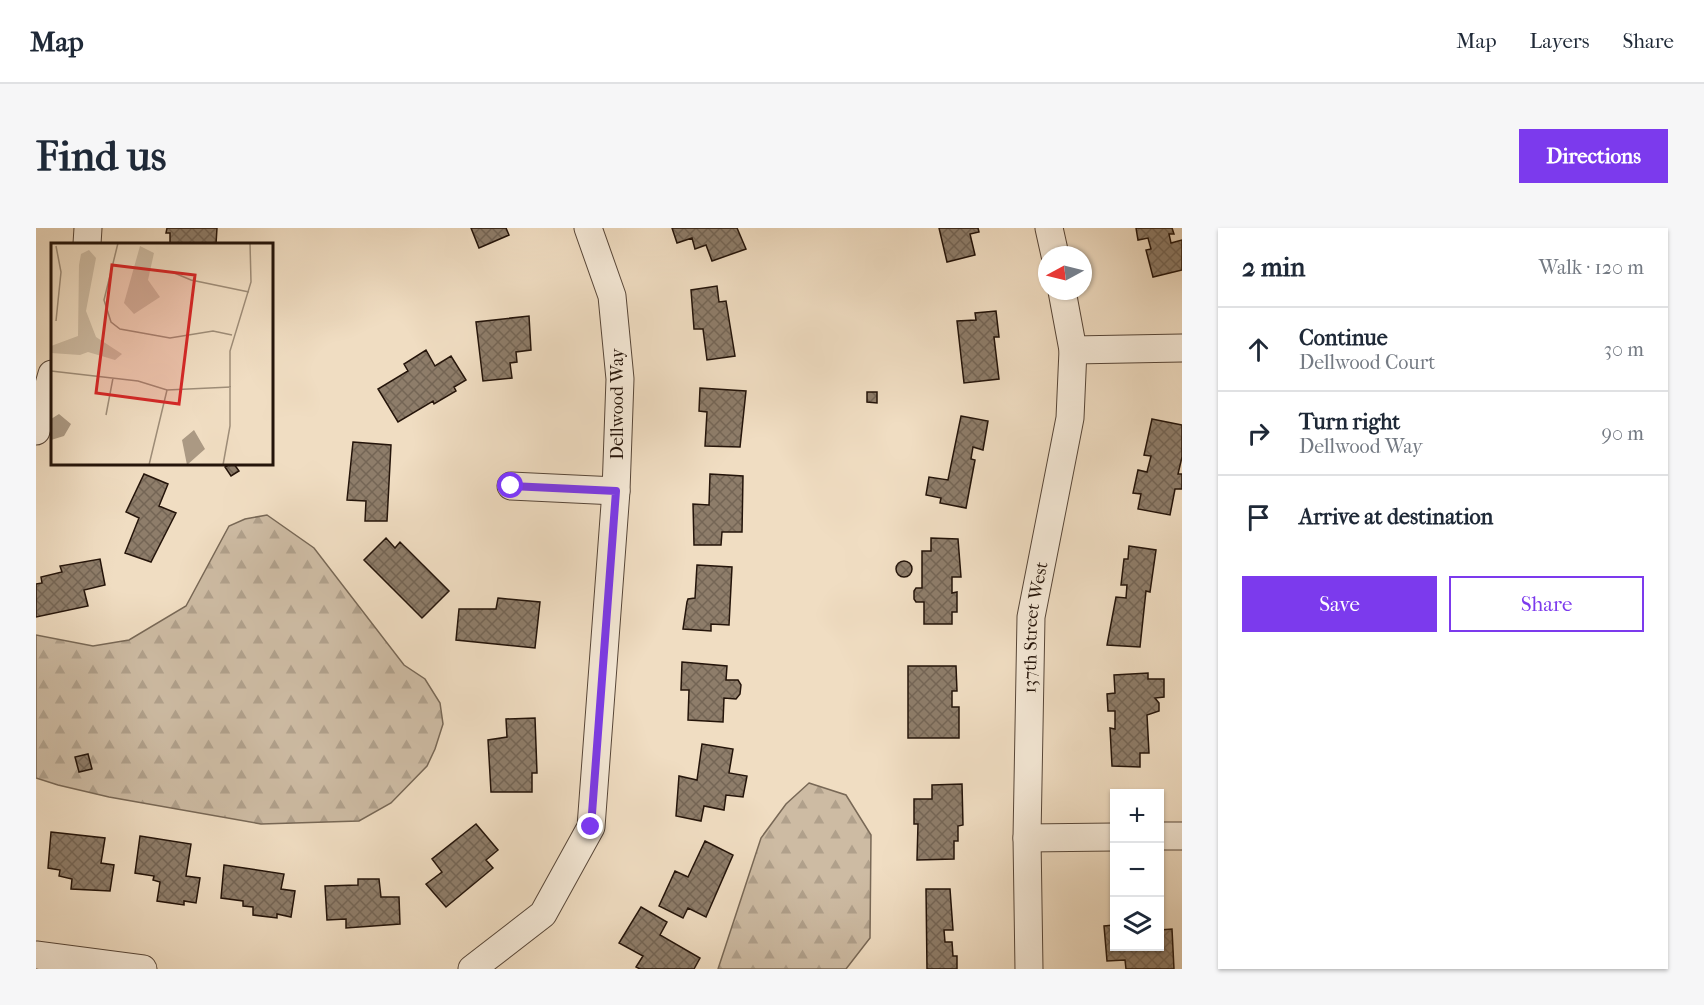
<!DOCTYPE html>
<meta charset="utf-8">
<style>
body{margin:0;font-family:"IM FELL French Canon",serif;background:#f6f6f7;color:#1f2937}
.controls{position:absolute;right:18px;bottom:18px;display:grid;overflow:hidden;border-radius:0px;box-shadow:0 2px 4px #0004}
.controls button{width:54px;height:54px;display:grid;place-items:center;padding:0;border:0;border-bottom:2px solid #e0e1e3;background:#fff;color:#1f2937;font:30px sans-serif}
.compass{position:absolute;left:1002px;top:18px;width:54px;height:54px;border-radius:50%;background:#fff;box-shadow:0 2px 4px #0004;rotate:263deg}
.stop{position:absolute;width:18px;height:18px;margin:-14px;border:4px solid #7c3aed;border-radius:50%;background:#fff}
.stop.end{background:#7c3aed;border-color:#fff;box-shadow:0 2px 6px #0008}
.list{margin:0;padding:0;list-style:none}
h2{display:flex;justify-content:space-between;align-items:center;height:78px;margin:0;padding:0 24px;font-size:26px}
h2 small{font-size:20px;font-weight:400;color:#747a83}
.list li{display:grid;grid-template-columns:39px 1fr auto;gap:18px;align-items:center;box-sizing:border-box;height:84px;padding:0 24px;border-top:2px solid #e0e1e3}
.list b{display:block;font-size:22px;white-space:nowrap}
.list p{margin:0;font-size:20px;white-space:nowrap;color:#747a83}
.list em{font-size:20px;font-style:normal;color:#747a83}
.actions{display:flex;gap:12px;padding:18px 24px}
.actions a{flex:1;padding:14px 0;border:2px solid #7c3aed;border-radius:0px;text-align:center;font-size:21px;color:#7c3aed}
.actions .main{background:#7c3aed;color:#fff}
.icon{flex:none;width:33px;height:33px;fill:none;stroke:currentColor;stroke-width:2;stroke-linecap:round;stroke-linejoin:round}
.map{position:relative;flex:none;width:1146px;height:741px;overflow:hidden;border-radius:0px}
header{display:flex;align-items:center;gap:36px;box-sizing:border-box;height:84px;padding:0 30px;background:#fff;border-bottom:2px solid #e0e1e3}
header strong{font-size:28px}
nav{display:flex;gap:33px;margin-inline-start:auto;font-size:21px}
.intro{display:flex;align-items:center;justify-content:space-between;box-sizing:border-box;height:144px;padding:0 36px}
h1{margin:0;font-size:42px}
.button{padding:15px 27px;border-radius:0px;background:#7c3aed;color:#fff;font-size:21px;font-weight:700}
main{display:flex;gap:36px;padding:0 36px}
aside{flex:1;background:#fff;border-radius:0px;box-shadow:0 2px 4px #0004}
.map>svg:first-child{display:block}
</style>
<header>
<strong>Map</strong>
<nav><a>Map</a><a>Layers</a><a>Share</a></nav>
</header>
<div class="intro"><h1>Find us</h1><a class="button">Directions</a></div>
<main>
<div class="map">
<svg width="1146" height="741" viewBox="0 0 1146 741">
<defs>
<pattern id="forest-firs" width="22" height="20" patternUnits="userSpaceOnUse" patternTransform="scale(1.5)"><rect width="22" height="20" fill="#cdbba3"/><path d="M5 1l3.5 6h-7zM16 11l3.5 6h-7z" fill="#b0a08b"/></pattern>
<pattern id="building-cross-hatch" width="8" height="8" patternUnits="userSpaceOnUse" patternTransform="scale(1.5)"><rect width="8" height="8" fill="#8e7d6a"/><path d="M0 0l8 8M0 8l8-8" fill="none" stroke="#746555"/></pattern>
</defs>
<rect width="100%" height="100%" fill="#f0ddc2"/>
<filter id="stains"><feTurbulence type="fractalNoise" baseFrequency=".00333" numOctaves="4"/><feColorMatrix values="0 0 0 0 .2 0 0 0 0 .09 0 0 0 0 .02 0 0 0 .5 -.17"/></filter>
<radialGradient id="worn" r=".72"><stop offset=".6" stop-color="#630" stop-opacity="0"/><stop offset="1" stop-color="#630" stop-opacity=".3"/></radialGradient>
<path fill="url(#forest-firs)" stroke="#786856" stroke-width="1.5" d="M 231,287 L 278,320 L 368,437 L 389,451 L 404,475 L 407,496 L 399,521 L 391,538 L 355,575 L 323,593 L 225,596 L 73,569 L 22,557 L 0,550 L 0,407 L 57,418 L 93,412 L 150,378 L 193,298 L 209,291 Z
M 773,555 L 810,567 L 835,607 L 834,710 L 810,741 L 682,741 L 725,610 L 750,576 Z"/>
<path fill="url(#building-cross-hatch)" stroke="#24140a" stroke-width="1.5" d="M 131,0 L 181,0 L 180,16 L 134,16 L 134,5 L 130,5 Z
M 435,0 L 470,0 L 473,7 L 443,20 Z
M 636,0 L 701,0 L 710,21 L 676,33 L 670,17 L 659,21 L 656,10 L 641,15 Z
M 903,0 L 942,0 L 943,4 L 934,6 L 939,27 L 911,34 Z
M 1100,0 L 1136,0 L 1138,6 L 1133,6 L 1135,15 L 1146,12 L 1146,42 L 1117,49 L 1110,22 L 1115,21 L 1112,10 L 1102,12 Z
M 681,58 L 683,74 L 690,73 L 699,128 L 671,132 L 667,101 L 658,101 L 655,62 Z
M 960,83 L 963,109 L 958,109 L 963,151 L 928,155 L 921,93 L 940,92 L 939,85 Z
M 493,88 L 495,122 L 480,124 L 481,134 L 474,135 L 476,150 L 447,153 L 440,94 Z
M 390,122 L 399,138 L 415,128 L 430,152 L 418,159 L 420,163 L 398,176 L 397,173 L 362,194 L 342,161 L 372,143 L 368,136 Z
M 664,160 L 710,163 L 704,219 L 669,218 L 671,184 L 663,183 Z
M 831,164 L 841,164 L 841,175 L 831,174 Z
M 925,188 L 952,193 L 947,222 L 937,219 L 935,231 L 939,232 L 930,280 L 904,275 L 905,270 L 890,267 L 893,249 L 912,252 Z
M 1116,191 L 1146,197 L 1146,229 L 1142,246 L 1146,246 L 1146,261 L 1139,261 L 1134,287 L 1102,281 L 1105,266 L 1097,265 L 1102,242 L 1111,244 L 1115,228 L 1108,227 Z
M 317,214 L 355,217 L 351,293 L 329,293 L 330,273 L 311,272 Z
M 194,236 L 198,236 L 203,243 L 195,248 L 189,239 Z
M 108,246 L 132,256 L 123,278 L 140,285 L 115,334 L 89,325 L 103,290 L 90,284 Z
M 674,246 L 707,248 L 706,304 L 686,304 L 685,317 L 658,317 L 657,276 L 673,277 Z
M 350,310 L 359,320 L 364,314 L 413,363 L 386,390 L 328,332 Z
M 895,310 L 922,311 L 925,349 L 916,349 L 916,365 L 921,364 L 921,384 L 916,384 L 916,396 L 888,396 L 888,374 L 880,374 L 878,371 L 878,363 L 880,360 L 886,360 L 886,323 L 895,323 Z
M 1093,318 L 1120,322 L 1114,364 L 1110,363 L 1104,419 L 1071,417 L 1080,369 L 1090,370 L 1091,357 L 1085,357 L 1088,331 L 1092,331 Z
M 64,331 L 69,357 L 48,362 L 52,378 L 0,389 L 0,356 L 6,355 L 5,349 L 26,344 L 24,338 Z
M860 341a8 8 0 1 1 16 0a8 8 0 1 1-16 0Z
M 661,337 L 696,339 L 693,397 L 675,396 L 675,403 L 647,401 L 651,374 L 652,371 L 659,370 Z
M 462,370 L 504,374 L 499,420 L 420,412 L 423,381 L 460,381 Z
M 646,434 L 691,438 L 690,452 L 702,452 L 705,457 L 704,466 L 700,471 L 688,470 L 687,494 L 652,492 L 653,462 L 645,462 Z
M 872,438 L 920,438 L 921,463 L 916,463 L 916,479 L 923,479 L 923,510 L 872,510 Z
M 1112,445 L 1112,451 L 1128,451 L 1128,469 L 1119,470 L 1123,475 L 1123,483 L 1111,487 L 1113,525 L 1104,525 L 1104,539 L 1076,538 L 1074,500 L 1079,501 L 1079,483 L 1072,483 L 1071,466 L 1079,465 L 1078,447 Z
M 499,490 L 501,545 L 496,545 L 496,564 L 455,564 L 452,512 L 471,509 L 470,491 Z
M 666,516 L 697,521 L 693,545 L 711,548 L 707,569 L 690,567 L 688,582 L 668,578 L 665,593 L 640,588 L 643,548 L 661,552 Z
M 52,526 L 56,541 L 43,544 L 39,529 Z
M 926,556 L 927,597 L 922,598 L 922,613 L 918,613 L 918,631 L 881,632 L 882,596 L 878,596 L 878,571 L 896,571 L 896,557 Z
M 440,596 L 462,622 L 450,632 L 457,640 L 410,679 L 390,656 L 406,644 L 396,631 Z
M 15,604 L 69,610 L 65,635 L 78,637 L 74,663 L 35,661 L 36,651 L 23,648 L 24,642 L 12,640 Z
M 104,608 L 155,616 L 150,648 L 164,650 L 160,675 L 148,673 L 148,677 L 121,673 L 124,654 L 117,652 L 118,648 L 99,645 Z
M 669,613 L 697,627 L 670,689 L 652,680 L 647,690 L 623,678 L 639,643 L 652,649 Z
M 188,637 L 248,646 L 245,661 L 259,663 L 255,689 L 241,686 L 241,690 L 217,687 L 217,679 L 207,678 L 207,673 L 185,670 Z
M 322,651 L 343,651 L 345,669 L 363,669 L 364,696 L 310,700 L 310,691 L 291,692 L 289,658 L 322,657 Z
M 890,661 L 914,661 L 917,702 L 908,702 L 909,714 L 916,714 L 917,728 L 921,728 L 921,741 L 891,741 Z
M 605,679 L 631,694 L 624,707 L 664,730 L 658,741 L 604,741 L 600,739 L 607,728 L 583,715 Z
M 1078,697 L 1078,718 L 1124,718 L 1124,702 L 1136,701 L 1138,741 L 1090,741 L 1089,732 L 1071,733 L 1068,698 Z"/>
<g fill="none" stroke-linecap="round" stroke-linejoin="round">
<g stroke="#574638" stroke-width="29">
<g id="street">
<path d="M 1013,0 L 1019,27"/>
<path d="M 51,16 L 52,0"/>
<path d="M 1037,122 L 1146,120"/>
<path d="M 0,203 L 16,146"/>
<path d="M 475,258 L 580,263"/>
<path d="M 1124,608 L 1146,608"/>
<path d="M 991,610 L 1078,609"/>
<path d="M 0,727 L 107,741"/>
<path d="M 436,741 L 507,686 L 555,599 L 580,263 L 584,151 L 576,68 L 552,0"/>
<path id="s1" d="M 993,741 L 991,610 L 995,389 L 1034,190 L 1037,122 L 1026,63"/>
</g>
</g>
<use href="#street" stroke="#f5e9d7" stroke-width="27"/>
</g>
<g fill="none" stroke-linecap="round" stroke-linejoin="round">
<path stroke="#7c3aed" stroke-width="8" d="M 475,258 L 580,263 L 555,599"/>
</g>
<g text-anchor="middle" stroke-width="4.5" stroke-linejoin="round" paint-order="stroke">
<g font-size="18" fill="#24140a" stroke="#f5e9d7">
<text transform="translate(581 176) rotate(-90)" y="6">Dellwood Way</text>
<text dy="6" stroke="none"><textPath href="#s1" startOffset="342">137th Street West</textPath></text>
</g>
</g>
<g transform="translate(15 15)">
<rect width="222" height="222" fill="#f0ddc2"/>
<path d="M 89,3 L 103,10 L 97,37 L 109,54 L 83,71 L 73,60 ZM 38,7 L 45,15 L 35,68 L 45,94 L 71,111 L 64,117 L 37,109 L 29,112 L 0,110 L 0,103 L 27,93 L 28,22 L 30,11 Z" fill="#cdbba3"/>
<path d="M 8,171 L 20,181 L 13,193 L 0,197 L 0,176 ZM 143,187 L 154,206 L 136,222 L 131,197 Z" fill="#ab9983"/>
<path fill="none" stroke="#9e8d78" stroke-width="1.5" d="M 67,0 L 53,57 L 60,79 L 69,86 L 119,95 L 162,88 L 181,92M 5,3 L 10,29 L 5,78M 121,29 L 140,37 L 198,49M 0,128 L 87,138 L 116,147 L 180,144M 55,172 L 62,135M 98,222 L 116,147M 172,222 L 179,183 L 179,108 L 200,39 L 199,0"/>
<path fill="#d62828" fill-opacity="0.15" stroke="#d62828" stroke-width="3" d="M 61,22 L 144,32 L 128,161 L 45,150 Z"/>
<rect width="222" height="222" fill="none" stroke="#24140a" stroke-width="3"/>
</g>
<rect width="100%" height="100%" filter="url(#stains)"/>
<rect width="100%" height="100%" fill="url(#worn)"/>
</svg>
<div class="controls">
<button>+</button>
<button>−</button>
<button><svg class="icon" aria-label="layers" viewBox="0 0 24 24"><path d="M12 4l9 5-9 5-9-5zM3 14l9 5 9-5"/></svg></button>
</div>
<svg class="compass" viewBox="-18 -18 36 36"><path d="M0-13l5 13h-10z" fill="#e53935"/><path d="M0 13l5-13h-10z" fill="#747a83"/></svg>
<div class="stop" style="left:475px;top:258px"></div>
<div class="stop end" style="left:555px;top:599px"></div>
</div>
<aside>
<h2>2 min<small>Walk · 120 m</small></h2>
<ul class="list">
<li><svg class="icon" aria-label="ahead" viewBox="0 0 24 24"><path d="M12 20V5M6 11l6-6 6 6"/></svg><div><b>Continue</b><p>Dellwood Court</p></div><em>30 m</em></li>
<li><svg class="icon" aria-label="right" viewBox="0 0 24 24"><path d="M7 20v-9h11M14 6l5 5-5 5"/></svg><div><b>Turn right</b><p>Dellwood Way</p></div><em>90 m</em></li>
<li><svg class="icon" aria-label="arrive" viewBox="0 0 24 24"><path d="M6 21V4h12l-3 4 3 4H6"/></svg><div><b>Arrive at destination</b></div></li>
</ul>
<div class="actions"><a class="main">Save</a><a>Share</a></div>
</aside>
</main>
